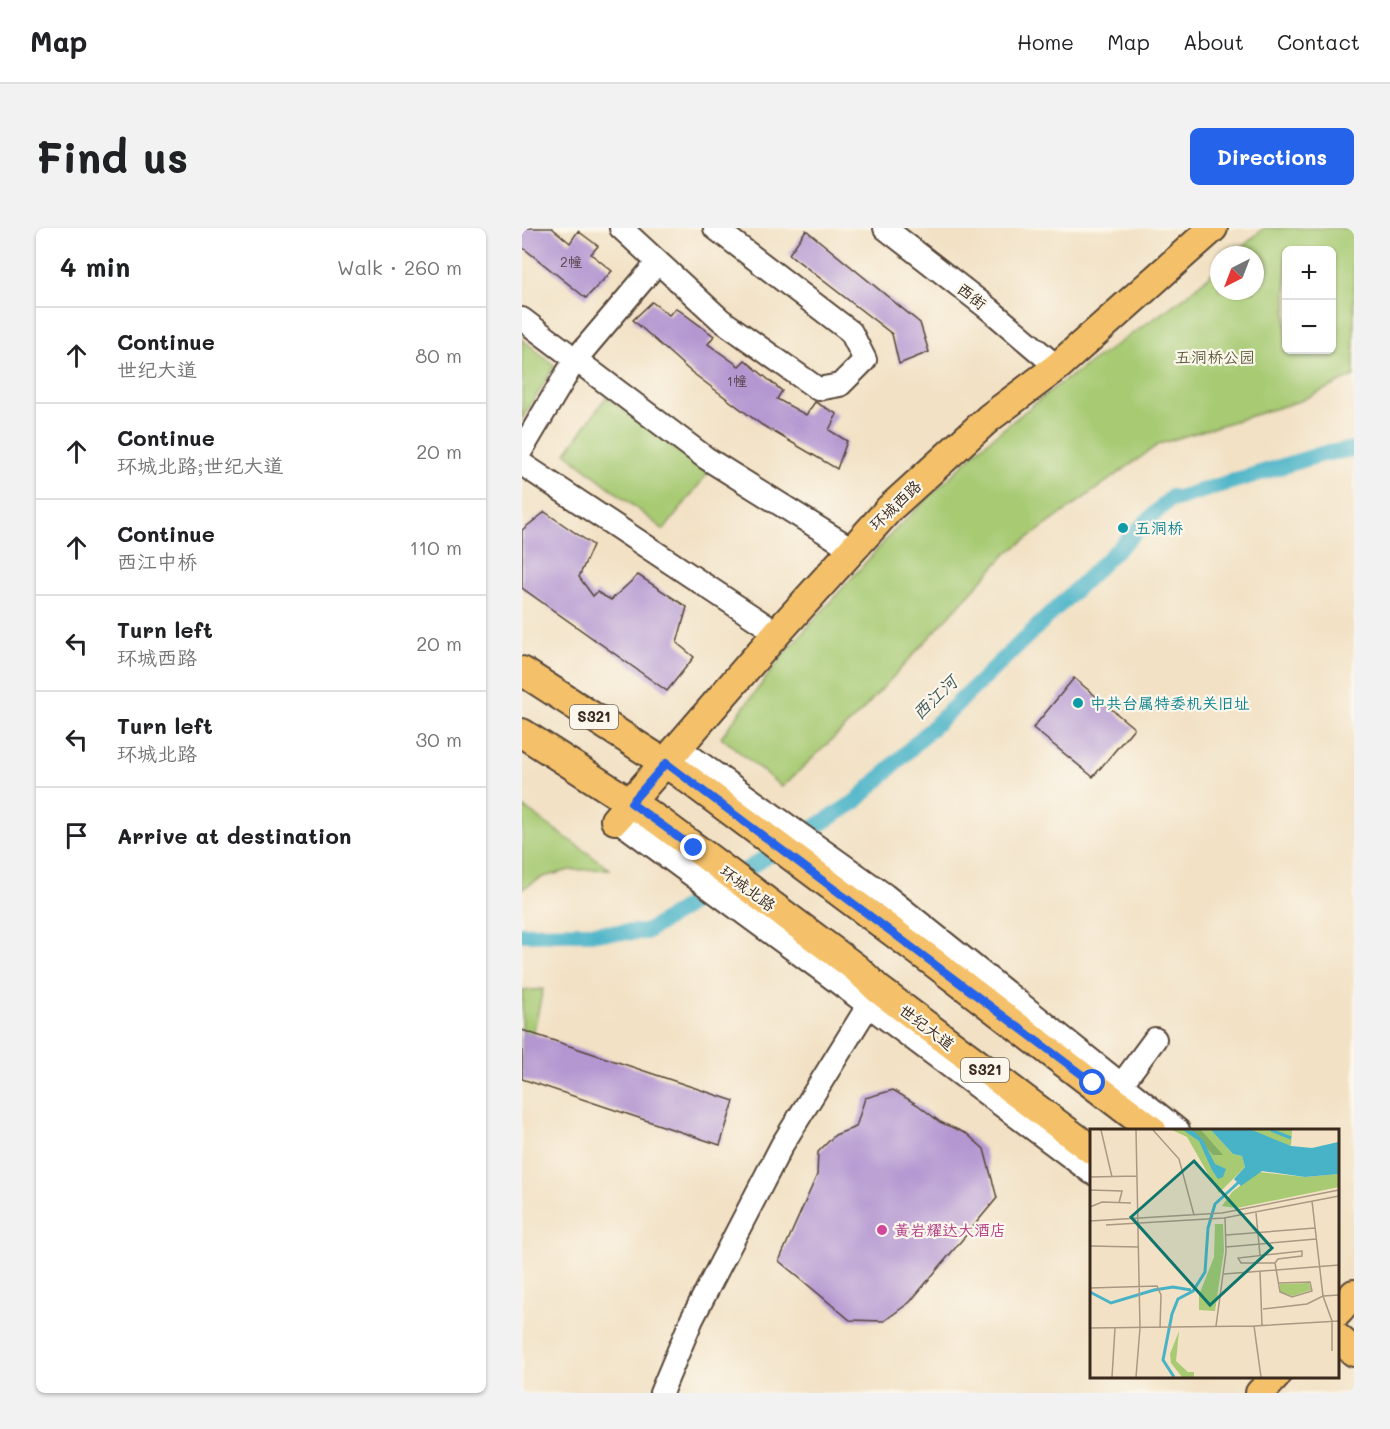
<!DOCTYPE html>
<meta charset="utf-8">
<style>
body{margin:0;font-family:Mali,"LXGW WenKai TC",sans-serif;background:#f2f2f2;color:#202124}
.controls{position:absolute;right:18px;top:18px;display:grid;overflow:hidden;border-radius:9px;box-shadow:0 2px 4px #0004}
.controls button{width:54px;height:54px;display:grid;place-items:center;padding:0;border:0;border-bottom:2px solid #e0e0e0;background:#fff;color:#202124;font:30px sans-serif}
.compass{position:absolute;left:688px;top:18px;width:54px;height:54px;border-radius:50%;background:#fff;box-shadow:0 2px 4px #0004;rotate:222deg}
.stop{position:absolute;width:18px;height:18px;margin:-14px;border:4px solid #2563eb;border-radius:50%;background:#fff}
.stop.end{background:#2563eb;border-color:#fff;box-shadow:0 2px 6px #0008}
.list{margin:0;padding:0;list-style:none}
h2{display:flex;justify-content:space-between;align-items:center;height:78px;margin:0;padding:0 24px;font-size:26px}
h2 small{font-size:20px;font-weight:400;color:#757577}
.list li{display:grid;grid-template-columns:39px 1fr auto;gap:18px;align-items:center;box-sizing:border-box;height:96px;padding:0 24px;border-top:2px solid #e0e0e0}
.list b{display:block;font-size:22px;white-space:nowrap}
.list p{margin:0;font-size:20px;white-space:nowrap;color:#757577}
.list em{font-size:20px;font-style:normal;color:#757577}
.icon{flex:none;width:33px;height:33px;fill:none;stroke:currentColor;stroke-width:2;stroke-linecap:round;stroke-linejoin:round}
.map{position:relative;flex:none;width:832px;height:1165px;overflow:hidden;border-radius:9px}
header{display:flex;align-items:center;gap:36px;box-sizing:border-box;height:84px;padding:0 30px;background:#fff;border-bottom:2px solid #e0e0e0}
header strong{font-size:28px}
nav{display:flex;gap:33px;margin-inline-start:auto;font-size:21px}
.intro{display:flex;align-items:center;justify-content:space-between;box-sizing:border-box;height:144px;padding:0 36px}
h1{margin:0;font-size:42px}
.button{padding:15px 27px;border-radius:9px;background:#2563eb;color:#fff;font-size:21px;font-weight:700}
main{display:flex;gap:36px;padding:0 36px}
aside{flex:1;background:#fff;border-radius:9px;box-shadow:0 2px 4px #0004}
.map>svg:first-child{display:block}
</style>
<header>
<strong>Map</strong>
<nav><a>Home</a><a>Map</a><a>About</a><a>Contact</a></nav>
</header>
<div class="intro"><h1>Find us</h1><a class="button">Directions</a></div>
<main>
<aside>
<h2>4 min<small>Walk · 260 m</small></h2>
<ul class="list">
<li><svg class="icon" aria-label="ahead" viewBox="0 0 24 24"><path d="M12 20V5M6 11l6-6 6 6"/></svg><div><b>Continue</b><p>世纪大道</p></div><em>80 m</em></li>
<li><svg class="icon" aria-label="ahead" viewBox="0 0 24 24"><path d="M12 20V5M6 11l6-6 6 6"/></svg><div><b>Continue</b><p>环城北路;世纪大道</p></div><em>20 m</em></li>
<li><svg class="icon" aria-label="ahead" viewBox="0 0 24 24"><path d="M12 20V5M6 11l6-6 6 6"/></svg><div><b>Continue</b><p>西江中桥</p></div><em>110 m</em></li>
<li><svg class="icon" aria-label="left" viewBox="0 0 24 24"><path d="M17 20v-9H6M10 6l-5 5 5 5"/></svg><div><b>Turn left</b><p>环城西路</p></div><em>20 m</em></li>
<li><svg class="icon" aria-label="left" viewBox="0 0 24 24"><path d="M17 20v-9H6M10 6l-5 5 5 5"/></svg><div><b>Turn left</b><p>环城北路</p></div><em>30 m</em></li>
<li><svg class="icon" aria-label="arrive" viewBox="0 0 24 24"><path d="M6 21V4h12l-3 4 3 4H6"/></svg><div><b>Arrive at destination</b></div></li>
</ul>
</aside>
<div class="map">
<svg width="832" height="1165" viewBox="0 0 832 1165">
<rect width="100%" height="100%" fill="#fbf7ec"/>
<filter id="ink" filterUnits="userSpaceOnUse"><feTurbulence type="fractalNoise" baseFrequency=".0167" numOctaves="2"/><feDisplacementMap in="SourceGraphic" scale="12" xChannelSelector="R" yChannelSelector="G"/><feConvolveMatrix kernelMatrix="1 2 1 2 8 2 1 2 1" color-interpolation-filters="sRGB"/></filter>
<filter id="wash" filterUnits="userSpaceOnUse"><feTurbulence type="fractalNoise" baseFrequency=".008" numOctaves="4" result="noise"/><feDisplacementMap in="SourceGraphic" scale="24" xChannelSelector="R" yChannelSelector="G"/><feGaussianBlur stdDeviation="1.35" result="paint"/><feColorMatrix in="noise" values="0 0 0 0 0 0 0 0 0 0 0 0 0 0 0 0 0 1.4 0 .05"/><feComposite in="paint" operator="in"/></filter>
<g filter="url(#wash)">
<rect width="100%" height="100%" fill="#f2e1c4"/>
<path fill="#a7ca73" stroke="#717a48" stroke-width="1.5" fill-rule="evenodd" d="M 742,0 L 832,0 L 832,148 L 778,173 L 637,216 L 484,326 L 337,486 L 260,559 L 199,509 L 267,420 L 370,305 L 460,218 L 532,160 L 664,68 L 697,39 L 697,63 L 733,63 L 733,27 L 711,27 ZM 764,22 L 810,22 L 810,122 L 764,122 Z
M 0,111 L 33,138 L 0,191 Z
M 84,169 L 186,245 L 142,302 L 44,225 Z
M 0,578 L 88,641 L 48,642 L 21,649 L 0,661 Z
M 21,761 L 9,816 L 0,843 L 0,763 Z"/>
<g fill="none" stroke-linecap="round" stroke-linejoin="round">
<path stroke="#48b3c7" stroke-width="16" d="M 0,706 L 124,704 L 333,574 L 650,269 L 653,271 L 800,226 L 832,221"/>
</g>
<g id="blocks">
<path fill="#b497d1" d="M 0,0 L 30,0 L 48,15 L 56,3 L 76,18 L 69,26 L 90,43 L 64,70 L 0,19 Z
M 284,2 L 398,95 L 407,124 L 377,136 L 370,106 L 267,26 Z
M 130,74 L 147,87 L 154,80 L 192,108 L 186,116 L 217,138 L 223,132 L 260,163 L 255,171 L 284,187 L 293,174 L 315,186 L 307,202 L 325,213 L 315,241 L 240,197 L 168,143 L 111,92 Z
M 23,284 L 71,317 L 57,349 L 71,368 L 75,364 L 89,372 L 116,347 L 165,379 L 155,415 L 172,429 L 145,463 L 0,360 L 0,302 Z
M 552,450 L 612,500 L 571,549 L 511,500 Z
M 0,802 L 212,873 L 198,917 L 0,851 Z
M 371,862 L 396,877 L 418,894 L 445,906 L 462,921 L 475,970 L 388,1074 L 362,1093 L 328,1092 L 257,1033 L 295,947 L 296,924 L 313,907 L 334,899 L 343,870 Z"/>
</g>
</g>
<g filter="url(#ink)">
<use href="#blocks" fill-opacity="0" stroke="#564537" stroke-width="1.5"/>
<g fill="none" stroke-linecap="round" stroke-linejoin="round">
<g stroke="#564537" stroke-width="26">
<path id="minor" d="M 99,0 L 199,92 L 296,161 L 318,157 L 343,132 L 329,104 L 193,0
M 363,0 L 467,81 L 535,139
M 0,91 L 184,230 L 330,321
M 0,221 L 53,132 L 136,34
M 0,236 L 255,405
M 157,520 L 363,667 L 656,902
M 102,597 L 298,741 L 570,945
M 599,857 L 633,811
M 139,1165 L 170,1091 L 260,917 L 354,765"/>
</g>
<g stroke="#564537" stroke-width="32">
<path id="major" d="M 0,443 L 158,545 L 411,734 L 630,902
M 0,505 L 137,593 L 334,740 L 356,761 L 570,922
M 93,592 L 255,405 L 368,280 L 467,190 L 535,139 L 691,0
M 816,1084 L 832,1066
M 816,1110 L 832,1124
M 738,1165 L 754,1148"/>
</g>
<use href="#minor" stroke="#fff" stroke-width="22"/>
<use href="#major" stroke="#f4c16b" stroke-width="28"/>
</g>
</g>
<g fill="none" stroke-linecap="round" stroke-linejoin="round" filter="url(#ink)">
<path stroke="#2563eb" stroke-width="8" d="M 172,620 L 109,575 L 144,535 L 571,855"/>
</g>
<g fill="#0f9aa8" stroke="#fbf7ec" stroke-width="2">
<circle cx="601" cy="300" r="6"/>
<circle cx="556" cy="475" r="6"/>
</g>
<circle fill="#d1479c" stroke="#fbf7ec" stroke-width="2" cx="360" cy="1002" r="6"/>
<g text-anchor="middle" stroke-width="4.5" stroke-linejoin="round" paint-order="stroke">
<g font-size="14" fill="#59454b">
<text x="49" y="39">2幢</text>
<text x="215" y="158">1幢</text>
</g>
<g fill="#fbf7ec" stroke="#75685c" stroke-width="1.5">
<rect x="48" y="477" width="48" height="24" rx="4.5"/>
<rect x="439" y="830" width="48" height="24" rx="4.5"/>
</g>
<g font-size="15" font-weight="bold" fill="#3b2a1e">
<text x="72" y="494">S321</text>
<text x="463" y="847">S321</text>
</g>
<g font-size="16" fill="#3b2a1e" stroke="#fbf7ec">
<text transform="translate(450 68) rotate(38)" y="6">西街</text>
<text transform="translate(373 277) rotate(-44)" y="6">环城西路</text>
<text transform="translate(226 660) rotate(37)" y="6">环城北路</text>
<text transform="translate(405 799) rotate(37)" y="6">世纪大道</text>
</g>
<g font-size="16" fill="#5b5a38" stroke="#fbf7ec">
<text x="693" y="135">五洞桥公园</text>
</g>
<g font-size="16" fill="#0d838f" stroke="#fbf7ec" text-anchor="start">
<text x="613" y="306">五洞桥</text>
<text x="568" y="481">中共台属特委机关旧址</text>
</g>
<g font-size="16" fill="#b23c85" stroke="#fbf7ec" text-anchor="start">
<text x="372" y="1008">黄岩耀达大酒店</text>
</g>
<g font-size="18" font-style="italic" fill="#405a59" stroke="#fbf7ec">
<text transform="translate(413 470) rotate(-44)" y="6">西江河</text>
</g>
</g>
<g transform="translate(568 901)">
<rect width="249" height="249" fill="#f2e1c4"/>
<path d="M 82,1 L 121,1 L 143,25 L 152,27 L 155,38 L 129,64 L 97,8 ZM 162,1 L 202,1 L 201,17 L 169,7 ZM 169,43 L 215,48 L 249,45 L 249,58 L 147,79 L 132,77 L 142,63 ZM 125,95 L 133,95 L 134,122 L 125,182 L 109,181 L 109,166 L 124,128 ZM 219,154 L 221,161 L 202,167 L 190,163 L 190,155 ZM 89,202 L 86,232 L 98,243 L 104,243 L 104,248 L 92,248 L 81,234 L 80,225 Z" fill="#a7ca73"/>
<path d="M 101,1 L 111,1 L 133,26 L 123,26 Z" fill="#85ae65"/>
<path d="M 93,1 L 104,2 L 113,11 L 125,35 L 136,40 L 133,48 L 128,50 L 122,41 L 109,12 ZM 121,1 L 162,1 L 201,17 L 222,19 L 248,13 L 249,45 L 215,48 L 172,42 L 151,57 L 144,50 L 155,38 L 152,27 L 143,25 Z" fill="#48b3c7"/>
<path fill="none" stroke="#48b3c7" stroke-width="3" d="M 181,1 L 201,9M 0,163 L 21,174 L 64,161 L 83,158 L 101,161M 84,248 L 73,231 L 82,185 L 88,170 L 103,162 L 115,143 L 118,99 L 125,75 L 150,52"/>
<path fill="none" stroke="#a99882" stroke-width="1.5" d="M 11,1 L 22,48M 46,1 L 50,199 L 46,248M 63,1 L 89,30 L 104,86M 0,48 L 47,47M 0,61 L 32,62 L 29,74M 222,72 L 233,167 L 242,192 L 242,222M 0,78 L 12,73 L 41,74M 166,84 L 170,126M 0,92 L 132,84 L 249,61M 16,96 L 134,89 L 249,67M 136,106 L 225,99M 0,117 L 48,118M 136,118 L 226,110M 185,134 L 151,134 L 148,129 L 212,122 L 212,127 L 188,130 L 185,134 L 190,163 L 202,168 L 222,162 L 220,153 L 189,154M 170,143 L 172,196M 134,145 L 249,136M 0,159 L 67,157 L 71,166 L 70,199M 173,180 L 217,175 L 233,167 L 249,166M 126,197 L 136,123 L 135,88M 164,197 L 249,192M 0,199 L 164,197 L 171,248M 22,248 L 25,199"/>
<path fill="#0f766e" fill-opacity="0.15" stroke="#0f766e" stroke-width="3" d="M 104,32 L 182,119 L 120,176 L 41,88 Z"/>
<rect width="249" height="249" fill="none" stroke="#3b2a1e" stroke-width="3"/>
</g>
</svg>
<div class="controls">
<button>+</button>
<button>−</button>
</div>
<svg class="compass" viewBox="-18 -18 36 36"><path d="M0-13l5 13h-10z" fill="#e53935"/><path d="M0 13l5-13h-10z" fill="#757577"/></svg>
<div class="stop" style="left:571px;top:855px"></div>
<div class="stop end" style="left:172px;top:620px"></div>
</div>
</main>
